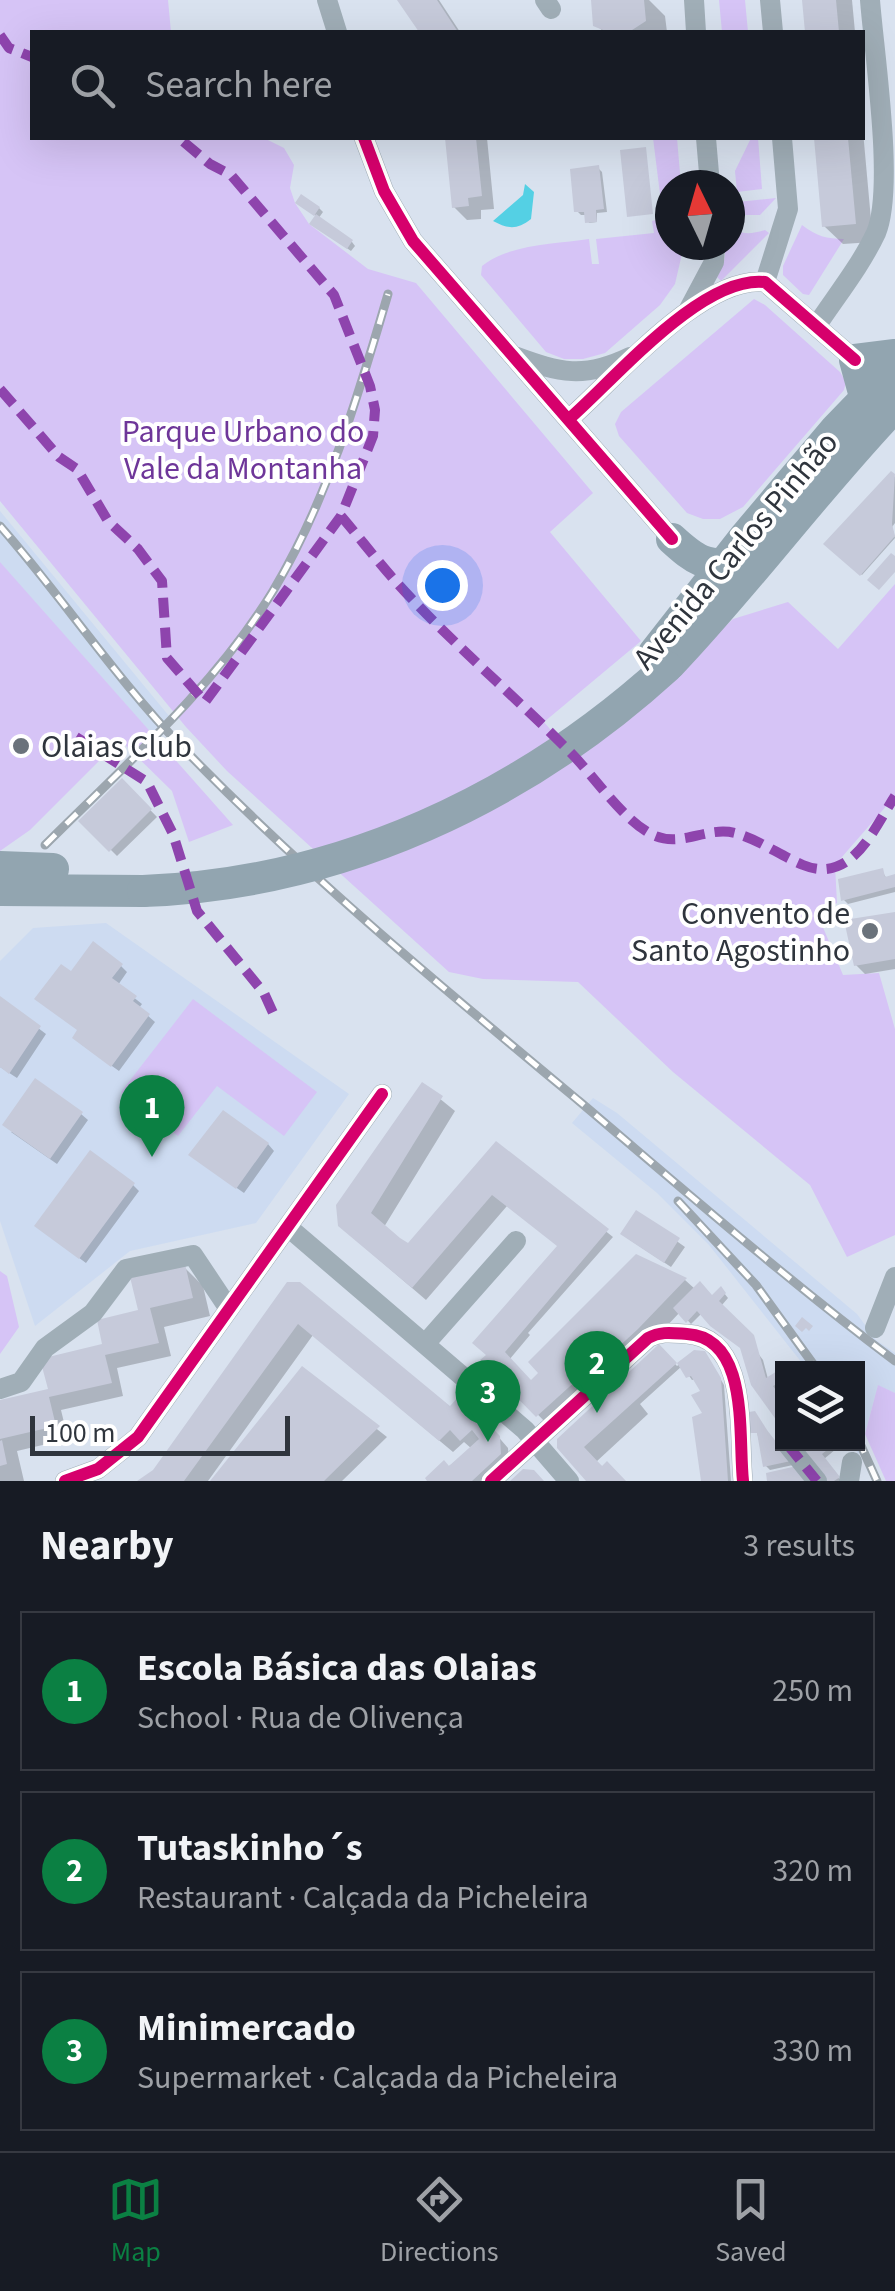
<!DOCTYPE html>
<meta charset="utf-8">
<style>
body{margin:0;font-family:"Source Sans 3",sans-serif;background:#20242c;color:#f1f3f6}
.controls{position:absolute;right:30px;bottom:30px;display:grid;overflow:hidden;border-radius:0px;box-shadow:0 10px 40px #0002}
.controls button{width:90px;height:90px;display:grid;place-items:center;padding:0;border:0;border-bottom:2px solid #363941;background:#171b24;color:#f1f3f6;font:50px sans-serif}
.compass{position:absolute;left:655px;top:170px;width:90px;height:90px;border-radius:50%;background:#171b24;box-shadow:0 10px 40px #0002;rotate:355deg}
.scale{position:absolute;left:30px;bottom:25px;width:260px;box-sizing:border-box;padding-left:10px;border:5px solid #2f353d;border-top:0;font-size:28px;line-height:35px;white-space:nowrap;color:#2f353d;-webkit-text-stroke:8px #fff;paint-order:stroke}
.you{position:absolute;left:442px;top:585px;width:35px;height:35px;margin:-25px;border:8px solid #fff;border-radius:50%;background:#1a73e8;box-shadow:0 0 0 15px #1a73e833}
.badge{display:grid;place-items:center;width:65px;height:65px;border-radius:50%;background:#0b8043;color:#fff;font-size:32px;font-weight:700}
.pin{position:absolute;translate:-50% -82px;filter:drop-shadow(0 2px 5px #0008)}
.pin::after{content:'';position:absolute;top:52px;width:35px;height:30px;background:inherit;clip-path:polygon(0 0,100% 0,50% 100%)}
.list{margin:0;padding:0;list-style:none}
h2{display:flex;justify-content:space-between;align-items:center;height:130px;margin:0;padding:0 40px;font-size:42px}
h2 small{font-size:32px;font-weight:400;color:#9ea1a6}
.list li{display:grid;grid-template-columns:65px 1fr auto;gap:30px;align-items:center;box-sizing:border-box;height:160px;margin:0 20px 20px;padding:0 20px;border:2px solid #363941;border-radius:0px}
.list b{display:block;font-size:38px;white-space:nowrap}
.list p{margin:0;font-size:32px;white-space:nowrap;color:#9ea1a6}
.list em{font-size:32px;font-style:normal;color:#9ea1a6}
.icon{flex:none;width:55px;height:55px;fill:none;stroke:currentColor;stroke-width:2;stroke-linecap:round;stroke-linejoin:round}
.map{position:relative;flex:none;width:895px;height:1481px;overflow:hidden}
.search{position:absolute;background:#171b24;box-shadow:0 10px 40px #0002;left:30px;right:30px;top:30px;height:110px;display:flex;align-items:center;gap:25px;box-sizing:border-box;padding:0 35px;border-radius:0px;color:#9ea1a6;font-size:38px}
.sheet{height:670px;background:#171b24}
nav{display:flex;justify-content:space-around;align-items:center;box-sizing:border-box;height:140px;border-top:2px solid #363941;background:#171b24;font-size:28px;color:#9ea1a6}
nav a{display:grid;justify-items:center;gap:5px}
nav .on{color:#0b8043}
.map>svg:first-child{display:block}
</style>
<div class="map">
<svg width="895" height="1481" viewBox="0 0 895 1481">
<rect width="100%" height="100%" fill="#d9e2ef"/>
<path fill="#cddbf1" d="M 0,511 L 169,716 L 152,734 L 0,563 Z
M 106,923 L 349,1094 L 256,1223 L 130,1251 L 35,1326 L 0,1221 L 0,961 L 33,928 Z
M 593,1098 L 617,1113 L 857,1314 L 876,1340 L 895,1353 L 895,1393 L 878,1386 L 859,1455 L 852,1444 L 858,1444 L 858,1368 L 806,1368 L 709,1245 L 657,1193 L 572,1123 Z"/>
<path fill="#d6c4f6" d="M 0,0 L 168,0 L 171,32 L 32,32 L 32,138 L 264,138 L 284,148 L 294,165 L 290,188 L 295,203 L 309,224 L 368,269 L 416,283 L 593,493 L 550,532 L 641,641 L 544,722 L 573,756 L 673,676 L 733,619 L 788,602 L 838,649 L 895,584 L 895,796 L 835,865 L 837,903 L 817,913 L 843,975 L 879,973 L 895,1029 L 895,1235 L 847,1257 L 810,1185 L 673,1072 L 578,982 L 483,979 L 449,972 L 227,771 L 186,727 L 0,501 Z
M 719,0 L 745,0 L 748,32 L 722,32 Z
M 653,138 L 677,138 L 681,185 L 670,185 L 670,245 L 684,245 L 675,284 L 660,305 L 605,353 L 583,359 L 564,359 L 546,352 L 481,275 L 482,266 C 509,244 556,244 589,239 L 592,264 L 599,264 L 596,239 L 654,233 L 652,221 L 663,218 Z
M 751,138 L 758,138 L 762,189 L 737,192 L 735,171 Z
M 776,198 L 760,215 L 738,215 L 737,202 Z
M 802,225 C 816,236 827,239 844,239 L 809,295 L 803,294 L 783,275 L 783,266 Z
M 730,228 C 742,235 752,234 765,230 L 769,233 L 721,281 L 717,277 L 724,262 L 726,245 L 730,245 Z
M 754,299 L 765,305 L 840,372 L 846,382 L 844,390 L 743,507 L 720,519 L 703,519 L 687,513 L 619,436 L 615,424 L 621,412 Z
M 0,562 L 233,825 L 189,842 L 172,791 L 120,740 L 30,830 L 0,851 Z
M 193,999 L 317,1092 L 284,1136 L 217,1086 L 178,1136 L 121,1092 Z
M 0,1271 L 7,1276 L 19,1327 L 0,1354 Z
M 878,1385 L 895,1393 L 895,1481 L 886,1481 L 865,1434 Z"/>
<path fill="#54d0e4" d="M 525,184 L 534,192 L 531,219 C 517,230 508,229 493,221 L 523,195 Z"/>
<path fill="#0003" d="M 400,0 L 439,0 L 460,32 L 421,32 Z
M 594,0 L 649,0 L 665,16 L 667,32 L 604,32 L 596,25 Z
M 804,0 L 852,0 L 855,32 L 807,32 Z
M 862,120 L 873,242 L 843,244 L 824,226 L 817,138 L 862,138 Z
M 447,138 L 487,138 L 494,209 L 481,210 L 481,219 L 467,220 L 454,207 Z
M 598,168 L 602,172 L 607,212 L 597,213 L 597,222 L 589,223 L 586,215 L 581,215 L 577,211 Z
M 302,206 L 319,208 L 323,212 L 318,219 L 352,242 L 355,246 L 351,251 L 316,227 L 317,217 Z
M 891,474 L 895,477 L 895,523 L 892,527 L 895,538 L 862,575 L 827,544 Z
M 122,781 L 157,817 L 117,856 L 82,821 Z
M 882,871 L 887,879 L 895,877 L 895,892 L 848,904 L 844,900 Z
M 895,915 L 895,969 L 865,974 L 856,965 Z
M 121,966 L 127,972 L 118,985 L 142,1004 L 139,1008 L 155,1022 L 119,1071 L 81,1044 L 71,974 Z
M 0,999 L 46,1034 L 17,1078 L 0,1067 Z
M 423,1085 L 455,1111 L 384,1227 L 408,1246 L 496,1144 L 613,1237 L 528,1333 L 530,1335 L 509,1360 L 531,1383 L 637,1257 L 685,1280 L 695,1289 L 712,1298 L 724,1293 L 728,1298 L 722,1305 L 763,1360 L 768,1379 L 782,1371 L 782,1387 L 774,1391 L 782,1397 L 782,1424 L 753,1384 L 742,1348 L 702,1313 L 691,1324 L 680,1312 L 651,1343 L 551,1428 L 484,1360 L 560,1247 L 507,1206 L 426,1300 L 355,1239 Z
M 81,1114 L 88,1120 L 57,1164 L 11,1132 Z
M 268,1144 L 274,1151 L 244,1193 L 198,1161 Z
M 133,1185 L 139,1191 L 86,1263 L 44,1232 Z
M 637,1213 L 685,1247 L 671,1267 L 630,1240 Z
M 184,1267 L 203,1286 L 210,1316 L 164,1327 L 171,1356 L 117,1368 L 123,1396 L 61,1410 L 68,1439 L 17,1451 L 24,1481 L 0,1481 L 0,1403 L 51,1391 L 143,1312 Z
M 288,1284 L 450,1409 L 495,1433 L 508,1448 L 509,1463 L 485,1481 L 429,1481 L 472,1449 L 464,1442 L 453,1452 L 313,1335 L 208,1481 L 142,1481 L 155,1472 Z
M 659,1347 L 677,1366 L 695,1352 L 708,1358 L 724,1385 L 731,1481 L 703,1481 L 706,1415 L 703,1391 L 696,1379 L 692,1380 L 682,1366 L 640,1404 L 648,1414 L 596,1462 L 623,1481 L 590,1481 L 559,1447 Z
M 302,1370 L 387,1437 L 342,1481 L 212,1481 Z
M 752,1414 L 793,1465 L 770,1470 L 766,1466 Z
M 797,1444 L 832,1444 L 836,1449 L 824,1459 L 841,1481 L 825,1481 Z"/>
<path fill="#c6cada" d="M 397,0 L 437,0 L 458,32 L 419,32 Z
M 591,0 L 644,0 L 646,21 L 629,32 L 608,32 L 593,26 Z
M 802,0 L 836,0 L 839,32 L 805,32 Z
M 445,138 L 476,138 L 482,196 L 468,198 L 469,206 L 452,208 Z
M 814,138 L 848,138 L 856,224 L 822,227 Z
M 646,147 L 653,214 L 627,217 L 620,150 Z
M 599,165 L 604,209 L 596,210 L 597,222 L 585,223 L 584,212 L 574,212 L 570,169 Z
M 301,194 L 320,207 L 314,216 L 295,203 Z
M 316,214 L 353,240 L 347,249 L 309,224 Z
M 891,471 L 895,474 L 892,524 L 895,536 L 860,576 L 823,544 Z
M 891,553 L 895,556 L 895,572 L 879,590 L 867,580 Z
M 122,778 L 152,809 L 109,852 L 78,821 Z
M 883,868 L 885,877 L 895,874 L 895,887 L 841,901 L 838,879 Z
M 895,912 L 895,959 L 854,966 L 844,920 Z
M 93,941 L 123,964 L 112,978 L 137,996 L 133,1001 L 150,1014 L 111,1067 L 72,1038 L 77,1030 L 34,999 L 61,964 L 71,971 Z
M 0,996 L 41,1026 L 9,1074 L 0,1067 Z
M 35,1078 L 83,1112 L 50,1159 L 2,1125 Z
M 422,1082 L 443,1096 L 371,1213 L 400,1238 L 408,1243 L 496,1141 L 609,1229 L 505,1352 L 531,1380 L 538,1373 L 528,1362 L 636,1254 L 687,1278 L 638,1329 L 613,1352 L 611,1349 L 536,1417 L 480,1360 L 486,1355 L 472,1343 L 557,1246 L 492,1195 L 412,1288 L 338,1226 L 336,1205 Z
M 223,1110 L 269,1143 L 236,1189 L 188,1155 Z
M 90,1150 L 135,1183 L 79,1259 L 34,1226 Z
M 636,1210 L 680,1238 L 664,1263 L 620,1234 Z
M 185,1264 L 193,1298 L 150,1308 L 159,1343 L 105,1355 L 112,1383 L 49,1397 L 56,1426 L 0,1439 L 0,1400 L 48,1389 L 40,1359 L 102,1344 L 97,1320 L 138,1310 L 130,1277 Z
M 700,1281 L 712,1295 L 721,1286 L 726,1293 L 719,1301 L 754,1335 L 766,1378 L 782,1368 L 782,1381 L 773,1386 L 780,1396 L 782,1394 L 782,1428 L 751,1385 L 740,1348 L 710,1326 L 697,1311 L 686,1323 L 673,1308 Z
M 287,1282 L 300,1282 L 450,1406 L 460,1395 L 500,1436 L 501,1454 L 472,1481 L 427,1481 L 425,1478 L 444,1460 L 449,1466 L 479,1439 L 472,1430 L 460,1441 L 450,1430 L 439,1441 L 298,1324 L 184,1481 L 137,1481 L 153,1470 Z
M 802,1317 L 813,1326 L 809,1331 L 806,1328 L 802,1332 L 795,1326 Z
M 659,1344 L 677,1363 L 694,1350 L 705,1351 L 721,1378 L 728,1481 L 701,1481 L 692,1417 L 702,1413 L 691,1395 L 700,1391 L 691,1376 L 686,1378 L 677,1363 L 584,1447 L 602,1466 L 607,1461 L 626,1481 L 586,1481 L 557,1448 L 557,1439 Z
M 302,1366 L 380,1426 L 324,1481 L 210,1481 Z
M 755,1411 L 767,1430 L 791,1461 L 763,1467 L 757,1433 L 750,1433 L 749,1412 Z
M 2,1440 L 7,1464 L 0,1466 L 0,1441 Z
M 796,1444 L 835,1444 L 822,1454 L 840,1477 L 834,1481 L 823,1481 Z
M 797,1466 L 808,1481 L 767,1481 L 766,1473 Z
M 523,1469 L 534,1470 L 544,1481 L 510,1481 Z"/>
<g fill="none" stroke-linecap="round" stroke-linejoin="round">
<path stroke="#a0aeb7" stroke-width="20" d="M 327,0 L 337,32
M 545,0 L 551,9
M 694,0 L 696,32
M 770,0 L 773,32
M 364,138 L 384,191 L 413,241 L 672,539
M 706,138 L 710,185
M 765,282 L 788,209 L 782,138
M 689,309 L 714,262 L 715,245
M 817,325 C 837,295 861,265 876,233 C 895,188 874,53 870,0
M 514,356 C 560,373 584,379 630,357
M 569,419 C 615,379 702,275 765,282 L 855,360
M 288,1227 L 525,1430 L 569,1481
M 875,1328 L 895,1277
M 425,1344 L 516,1241
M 0,1389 L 21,1382 L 45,1348 L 93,1313 L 126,1269 L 193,1255 L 229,1309
M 787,1444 L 817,1481
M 65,1481 L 98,1469 L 138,1437 L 382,1094
M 491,1481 L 648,1338 C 661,1331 672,1333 687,1334 C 750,1338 738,1435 743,1481
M 849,1481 L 852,1462"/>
<path stroke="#92a5b0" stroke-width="32" d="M 867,418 L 866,400 L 855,360 L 895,355
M 672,539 C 695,560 706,568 739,563
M 654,653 L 744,538 L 836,429 L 895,368
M 670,664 C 749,581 816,489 895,406
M 0,867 L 53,869
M 0,890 L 143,891"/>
<g stroke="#9ca6ae" stroke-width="9">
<path id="rail" d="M 0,526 C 63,598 116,679 183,748 C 306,875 443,988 579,1101 C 683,1189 786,1279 895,1361
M 45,845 C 124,766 214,688 273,591 C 328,499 358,396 388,294
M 678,1201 L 756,1285 L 816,1368
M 858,1439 L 877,1481"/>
</g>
<use href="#rail" stroke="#fff" stroke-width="5" stroke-dasharray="15" stroke-linecap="butt"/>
<path stroke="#92a5b0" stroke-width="32" d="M 143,891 C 340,884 522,799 667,667"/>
<path stroke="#8e44ad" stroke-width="10" stroke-dasharray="20 10" stroke-linecap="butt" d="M 0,35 L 9,48 L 32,57
M 0,389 L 59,457 L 77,469 L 108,521 L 138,549 L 162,581 L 167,658 L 205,702 L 341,516 L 373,436 L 375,410 L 370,386 L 334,295 L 231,175 L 210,164 L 179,138
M 341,516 C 364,543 385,571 410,597 C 462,652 520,701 573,755 C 596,779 624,821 653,835 C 681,848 707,826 735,833 C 760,840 779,855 803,865 C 852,885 874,828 895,796
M 76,737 L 147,782 L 173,834 L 197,911 L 264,993 L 274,1015
M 787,1444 L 817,1481"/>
<g stroke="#fff" stroke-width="19">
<path id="cycleway" d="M 364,138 L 384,191 L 413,241 L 672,539
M 569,419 C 615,379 702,275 765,282 L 855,360
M 65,1481 L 98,1469 L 138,1437 L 382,1094
M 491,1481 L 648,1338 C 661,1331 672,1333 687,1334 C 750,1338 738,1435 743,1481"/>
</g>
<use href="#cycleway" stroke="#d6006c" stroke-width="12"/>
</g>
<g fill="#6a727b" stroke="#fff" stroke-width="4">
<circle cx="21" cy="746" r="10"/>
<circle cx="870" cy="931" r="10"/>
</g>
<g text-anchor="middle" stroke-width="8" stroke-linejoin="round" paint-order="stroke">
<g font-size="32" fill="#6e3699" stroke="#fff">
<text x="243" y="442">Parque Urbano do<tspan x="243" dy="37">Vale da Montanha</tspan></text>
</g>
<g font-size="32" fill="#2f353d" stroke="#fff">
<text transform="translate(735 550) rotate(-50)" y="11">Avenida Carlos Pinhão</text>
</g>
<g font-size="32" fill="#2f353d" stroke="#fff" text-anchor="start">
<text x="41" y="757">Olaias Club</text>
<text x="850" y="924" text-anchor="end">Convento de<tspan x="850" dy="37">Santo Agostinho</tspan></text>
</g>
</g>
</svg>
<div class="controls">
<button><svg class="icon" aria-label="layers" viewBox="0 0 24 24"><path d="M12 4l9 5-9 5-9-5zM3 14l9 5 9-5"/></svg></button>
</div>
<svg class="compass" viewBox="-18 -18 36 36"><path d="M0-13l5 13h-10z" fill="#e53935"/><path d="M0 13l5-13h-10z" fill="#9ea1a6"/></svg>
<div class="scale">100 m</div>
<div class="you"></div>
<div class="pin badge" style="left:152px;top:1157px">1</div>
<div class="pin badge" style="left:597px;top:1413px">2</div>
<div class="pin badge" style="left:488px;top:1442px">3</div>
<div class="search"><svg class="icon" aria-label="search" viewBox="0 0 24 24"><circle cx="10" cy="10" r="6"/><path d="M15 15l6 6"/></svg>Search here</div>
</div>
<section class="sheet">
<h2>Nearby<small>3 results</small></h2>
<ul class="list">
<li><span class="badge">1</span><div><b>Escola Básica das Olaias</b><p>School · Rua de Olivença</p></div><em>250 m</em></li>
<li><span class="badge">2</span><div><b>Tutaskinho´s</b><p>Restaurant · Calçada da Picheleira</p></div><em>320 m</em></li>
<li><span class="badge">3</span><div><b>Minimercado</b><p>Supermarket · Calçada da Picheleira</p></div><em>330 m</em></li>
</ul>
</section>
<nav>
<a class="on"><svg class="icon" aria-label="map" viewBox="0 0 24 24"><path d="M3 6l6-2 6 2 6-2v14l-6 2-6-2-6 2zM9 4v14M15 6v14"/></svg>Map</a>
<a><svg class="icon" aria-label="directions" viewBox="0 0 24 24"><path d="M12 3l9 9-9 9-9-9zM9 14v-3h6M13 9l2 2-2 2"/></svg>Directions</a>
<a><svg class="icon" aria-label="saved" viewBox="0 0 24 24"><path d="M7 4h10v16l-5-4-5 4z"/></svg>Saved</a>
</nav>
